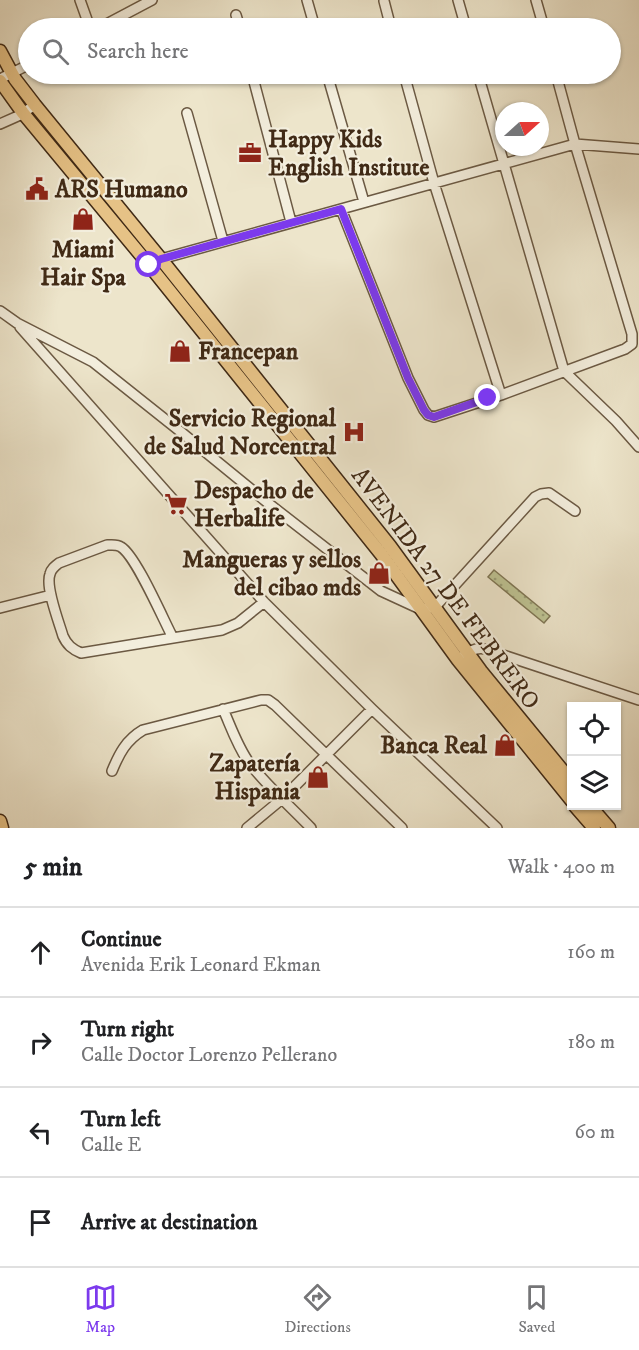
<!DOCTYPE html>
<meta charset="utf-8">
<style>
body{margin:0;font-family:"IM FELL DW Pica",serif;background:#f2f2f2;color:#202124}
.controls{position:absolute;right:18px;bottom:18px;display:grid;overflow:hidden;border-radius:0px;box-shadow:0 2px 4px #0004}
.controls button{width:54px;height:54px;display:grid;place-items:center;padding:0;border:0;border-bottom:2px solid #e0e0e0;background:#fff;color:#202124;font:30px sans-serif}
.compass{position:absolute;left:495px;top:102px;width:54px;height:54px;border-radius:50%;background:#fff;box-shadow:0 2px 4px #0004;rotate:69deg}
.stop{position:absolute;width:18px;height:18px;margin:-14px;border:4px solid #7c3aed;border-radius:50%;background:#fff}
.stop.end{background:#7c3aed;border-color:#fff;box-shadow:0 2px 6px #0008}
.list{margin:0;padding:0;list-style:none}
h2{display:flex;justify-content:space-between;align-items:center;height:78px;margin:0;padding:0 24px;font-size:26px}
h2 small{font-size:20px;font-weight:400;color:#757577}
.list li{display:grid;grid-template-columns:39px 1fr auto;gap:18px;align-items:center;box-sizing:border-box;height:90px;padding:0 24px;border-top:2px solid #e0e0e0}
.list b{display:block;font-size:22px;white-space:nowrap}
.list p{margin:0;font-size:20px;white-space:nowrap;color:#757577}
.list em{font-size:20px;font-style:normal;color:#757577}
.icon{flex:none;width:33px;height:33px;fill:none;stroke:currentColor;stroke-width:2;stroke-linecap:round;stroke-linejoin:round}
.map{position:relative;flex:none;width:639px;height:828px;overflow:hidden}
.search{position:absolute;background:#fff;box-shadow:0 2px 4px #0004;left:18px;right:18px;top:18px;height:66px;display:flex;align-items:center;gap:15px;box-sizing:border-box;padding:0 21px;border-radius:33px;color:#757577;font-size:22px}
.sheet{height:438px;background:#fff}
nav{display:flex;justify-content:space-around;align-items:center;box-sizing:border-box;height:84px;border-top:2px solid #e0e0e0;background:#fff;font-size:16px;color:#757577}
nav a{display:grid;justify-items:center;gap:3px}
nav .on{color:#7c3aed}
.map>svg:first-child{display:block}
</style>
<div class="map">
<svg width="639" height="828" viewBox="0 0 639 828">
<defs>
<pattern id="park-dots" width="8" height="8" patternUnits="userSpaceOnUse" patternTransform="scale(1.5)"><rect width="8" height="8" fill="#bec393"/><path d="M2 2h.1M6 6h.1" fill="none" stroke="#9c9f77" stroke-width="1.8" stroke-linecap="round"/></pattern>
</defs>
<rect width="100%" height="100%" fill="#ede5cb"/>
<filter id="stains"><feTurbulence type="fractalNoise" baseFrequency=".00333" numOctaves="4"/><feColorMatrix values="0 0 0 0 .2 0 0 0 0 .09 0 0 0 0 .02 0 0 0 .5 -.17"/></filter>
<radialGradient id="worn" r=".72"><stop offset=".6" stop-color="#630" stop-opacity="0"/><stop offset="1" stop-color="#630" stop-opacity=".3"/></radialGradient>
<path fill="url(#park-dots)" stroke="#7f7654" stroke-width="1.5" d="M 494,570 L 550,616 L 544,623 L 488,577 Z"/>
<g fill="none" stroke-linecap="round" stroke-linejoin="round">
<g stroke="#6b5943" stroke-width="12">
<path id="minor" d="M 80,0 L 90,28
M 307,0 L 315,28
M 458,0 L 466,28
M 536,0 L 544,28
M 384,1 L 391,28
M 236,15 L 240,28
M 99,28 L 152,0
M 252,74 L 291,222
M 327,74 L 364,202
M 404,74 L 434,183 L 501,395
M 478,74 L 564,371 L 616,421 L 639,447
M 0,79 L 28,65
M 187,113 L 223,241
M 0,124 L 18,116 L 35,105
M 341,209 L 408,378 L 424,410 L 428,415 L 434,417 L 501,395 L 625,349 L 632,344 L 632,334 L 575,144 L 556,74
M 149,265 L 161,259 L 575,144 L 639,149
M 0,311 L 17,323 L 93,362 L 181,432 L 268,503 L 381,591 L 420,609 L 435,607 L 535,497 L 541,494 L 549,493 L 575,511
M 20,327 L 264,602 L 372,709 L 497,828
M 0,608 L 51,595
M 173,638 C 163,619 136,556 121,547 C 117,544 112,545 107,545 L 59,563 C 55,566 51,569 50,574 C 45,587 59,622 63,636 C 67,645 72,649 81,653 L 222,630 L 238,623 L 264,602
M 463,656 C 469,651 477,647 485,649 L 639,700
M 223,709 C 231,727 238,748 250,764 C 268,787 291,807 311,828
M 112,771 C 119,754 126,740 143,730 L 261,700 L 268,700 L 275,705 L 402,828
M 247,828 L 282,799 L 372,709"/>
</g>
<g stroke="#402a16" stroke-width="15">
<path id="major" d="M 0,51 L 15,79 L 35,105 L 161,259 L 390,546 L 481,671 L 572,782
M 0,81 L 23,113 L 149,265 L 381,554 L 458,660 L 572,801
M 575,806 L 594,828
M 590,806 L 609,828
M 0,821 L 2,828"/>
</g>
<use href="#minor" stroke="#f3eedd" stroke-width="9"/>
<use href="#major" stroke="#e6c286" stroke-width="12"/>
</g>
<g fill="none" stroke-linecap="round" stroke-linejoin="round">
<path stroke="#7c3aed" stroke-width="8" d="M 149,265 L 161,259 L 341,209 L 408,378 L 424,410 L 428,415 L 434,417 L 488,398"/>
</g>
<defs>
<g id="office-bare" transform="scale(1.8)"><path d="M-6-3h4V-5.5h4V-3h4V5H-6ZM-1-4.5V-3h2v-1.5ZM-6 0V1H6V0Z" fill="#8f2418" stroke="#f3eedd" stroke-width="2.5" paint-order="stroke"/></g>
<g id="civic-bare" transform="scale(1.8)"><path d="M-.6-6.5H3V-4.5H.6V-3L4-1V1h2V6H-6V1h2V-1L-.6-3ZM-1.2 2.5V6h2.4V2.5Z" fill="#8f2418" stroke="#f3eedd" stroke-width="2.5" paint-order="stroke"/></g>
<g id="shop-bare" transform="scale(1.8)"><path d="M-5-2.5h2.3a2.7 3.5 0 0 1 5.4 0H5L5.5 6h-11ZM-1.5-2.5h3a1.5 2.3 0 0 0-3 0Z" fill="#8f2418" stroke="#f3eedd" stroke-width="2.5" paint-order="stroke"/></g>
<g id="hospital-bare" transform="scale(1.8)"><path d="M-5-5h3v3.5h4V-5h3V5h-3V1.5h-4V5h-3Z" fill="#8f2418" stroke="#f3eedd" stroke-width="2.5" paint-order="stroke"/></g>
<g id="supermarket-bare" transform="scale(1.8)"><path d="M-6-5.5h2.5l.6 2H6L4.5 2H-2.5L-4.4-4H-6ZM-1.5 3.2a1.3 1.3 0 1 0 .1 0ZM3 3.2a1.3 1.3 0 1 0 .1 0Z" fill="#8f2418" stroke="#f3eedd" stroke-width="2.5" paint-order="stroke"/></g>
</defs>
<g fill-rule="evenodd">
<use href="#office-bare" x="250" y="153"/>
<use href="#civic-bare" x="37" y="189"/>
<use href="#shop-bare" x="83" y="219"/>
<use href="#shop-bare" x="180" y="351"/>
<use href="#hospital-bare" x="354" y="432"/>
<use href="#supermarket-bare" x="176" y="504"/>
<use href="#shop-bare" x="379" y="573"/>
<use href="#shop-bare" x="505" y="745"/>
<use href="#shop-bare" x="318" y="777"/>
</g>
<g text-anchor="middle" stroke-width="4.5" stroke-linejoin="round" paint-order="stroke">
<g font-size="24" font-weight="bold" fill="#402a16" stroke="#f3eedd" text-anchor="start">
<text x="268" y="147">Happy Kids<tspan x="268" dy="28">English Institute</tspan></text>
<text x="55" y="197">ARS Humano</text>
<text x="83" y="257" text-anchor="middle">Miami<tspan x="83" dy="28">Hair Spa</tspan></text>
<text x="198" y="359">Francepan</text>
<text x="336" y="426" text-anchor="end">Servicio Regional<tspan x="336" dy="28">de Salud Norcentral</tspan></text>
<text x="194" y="498">Despacho de<tspan x="194" dy="28">Herbalife</tspan></text>
<text x="361" y="567" text-anchor="end">Mangueras y sellos<tspan x="361" dy="28">del cibao mds</tspan></text>
<text x="487" y="753" text-anchor="end">Banca Real</text>
<text x="300" y="771" text-anchor="end">Zapatería<tspan x="300" dy="28">Hispania</tspan></text>
</g>
<g font-size="24" fill="#402a16" stroke="#f3eedd">
<text transform="translate(446 588) rotate(53)" y="8">AVENIDA 27 DE FEBRERO</text>
</g>
</g>
<rect width="100%" height="100%" filter="url(#stains)"/>
<rect width="100%" height="100%" fill="url(#worn)"/>
</svg>
<div class="controls">
<button><svg class="icon" aria-label="locate" viewBox="0 0 24 24"><circle cx="12" cy="12" r="6"/><path d="M12 2v4M12 18v4M2 12h4M18 12h4"/></svg></button>
<button><svg class="icon" aria-label="layers" viewBox="0 0 24 24"><path d="M12 4l9 5-9 5-9-5zM3 14l9 5 9-5"/></svg></button>
</div>
<svg class="compass" viewBox="-18 -18 36 36"><path d="M0-13l5 13h-10z" fill="#e53935"/><path d="M0 13l5-13h-10z" fill="#757577"/></svg>
<div class="stop" style="left:149px;top:265px"></div>
<div class="stop end" style="left:488px;top:398px"></div>
<div class="search"><svg class="icon" aria-label="search" viewBox="0 0 24 24"><circle cx="10" cy="10" r="6"/><path d="M15 15l6 6"/></svg>Search here</div>
</div>
<section class="sheet">
<h2>5 min<small>Walk · 400 m</small></h2>
<ul class="list">
<li><svg class="icon" aria-label="ahead" viewBox="0 0 24 24"><path d="M12 20V5M6 11l6-6 6 6"/></svg><div><b>Continue</b><p>Avenida Erik Leonard Ekman</p></div><em>160 m</em></li>
<li><svg class="icon" aria-label="right" viewBox="0 0 24 24"><path d="M7 20v-9h11M14 6l5 5-5 5"/></svg><div><b>Turn right</b><p>Calle Doctor Lorenzo Pellerano</p></div><em>180 m</em></li>
<li><svg class="icon" aria-label="left" viewBox="0 0 24 24"><path d="M17 20v-9H6M10 6l-5 5 5 5"/></svg><div><b>Turn left</b><p>Calle E</p></div><em>60 m</em></li>
<li><svg class="icon" aria-label="arrive" viewBox="0 0 24 24"><path d="M6 21V4h12l-3 4 3 4H6"/></svg><div><b>Arrive at destination</b></div></li>
</ul>
</section>
<nav>
<a class="on"><svg class="icon" aria-label="map" viewBox="0 0 24 24"><path d="M3 6l6-2 6 2 6-2v14l-6 2-6-2-6 2zM9 4v14M15 6v14"/></svg>Map</a>
<a><svg class="icon" aria-label="directions" viewBox="0 0 24 24"><path d="M12 3l9 9-9 9-9-9zM9 14v-3h6M13 9l2 2-2 2"/></svg>Directions</a>
<a><svg class="icon" aria-label="saved" viewBox="0 0 24 24"><path d="M7 4h10v16l-5-4-5 4z"/></svg>Saved</a>
</nav>
